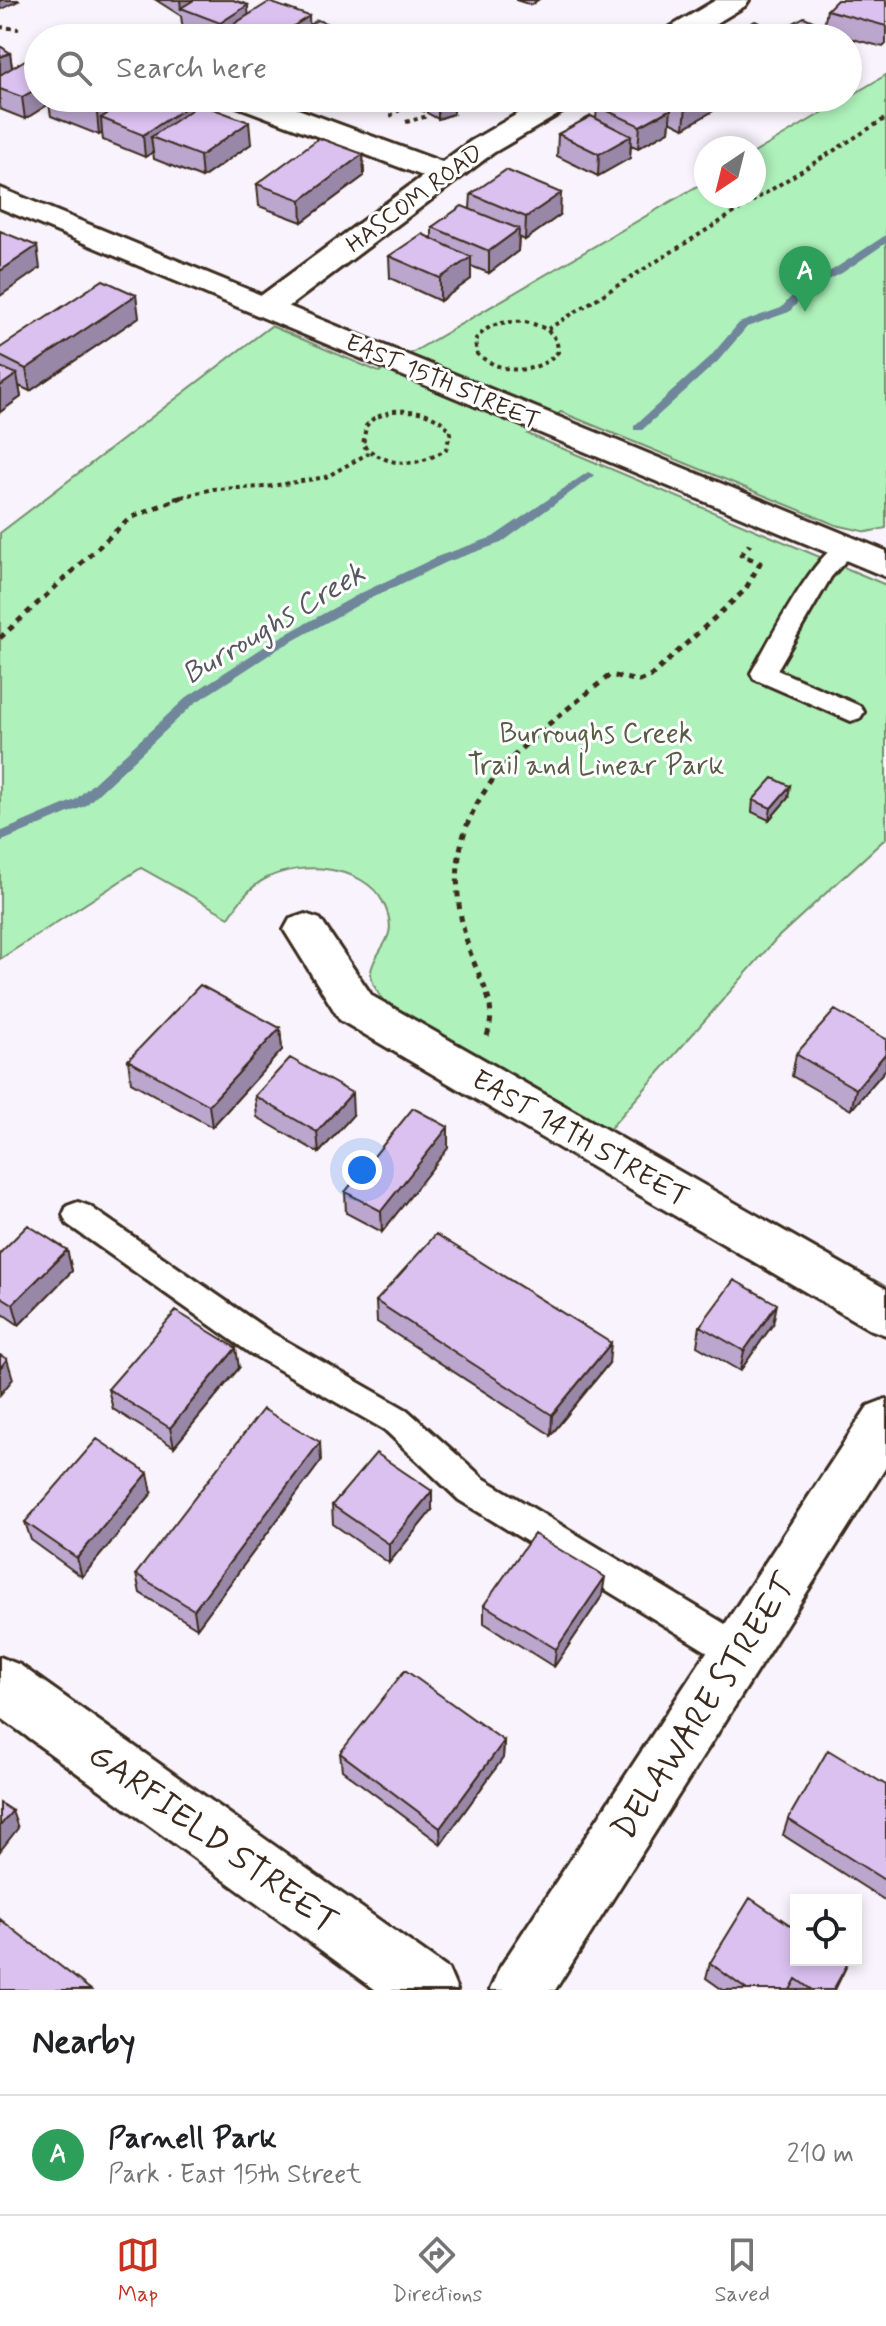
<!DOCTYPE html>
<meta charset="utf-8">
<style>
body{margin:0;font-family:Mynerve,sans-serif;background:#f6f6f6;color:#202124}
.controls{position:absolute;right:24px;bottom:24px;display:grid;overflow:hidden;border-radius:0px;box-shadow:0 4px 12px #0003}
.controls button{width:72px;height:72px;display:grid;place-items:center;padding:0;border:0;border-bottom:2px solid #e0e0e0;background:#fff;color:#202124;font:40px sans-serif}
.compass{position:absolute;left:694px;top:136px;width:72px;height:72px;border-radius:50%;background:#fff;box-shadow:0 4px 12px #0003;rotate:215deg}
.you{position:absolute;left:362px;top:1170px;width:28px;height:28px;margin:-20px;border:6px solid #fff;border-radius:50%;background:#1a73e8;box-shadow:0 0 0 12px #1a73e833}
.badge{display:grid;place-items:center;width:52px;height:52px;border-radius:50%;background:#c8321e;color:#fff;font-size:26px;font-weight:700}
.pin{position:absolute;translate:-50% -66px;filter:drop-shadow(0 2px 4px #0008)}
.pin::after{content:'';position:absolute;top:42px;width:28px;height:24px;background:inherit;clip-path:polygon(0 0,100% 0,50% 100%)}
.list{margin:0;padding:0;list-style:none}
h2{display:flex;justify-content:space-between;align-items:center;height:104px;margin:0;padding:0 32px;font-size:34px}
h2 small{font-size:26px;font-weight:400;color:#757577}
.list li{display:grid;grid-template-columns:52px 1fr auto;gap:24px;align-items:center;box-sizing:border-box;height:120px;padding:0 32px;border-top:2px solid #e0e0e0}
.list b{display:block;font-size:30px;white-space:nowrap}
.list p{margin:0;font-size:26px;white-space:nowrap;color:#757577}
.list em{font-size:26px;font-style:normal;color:#757577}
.icon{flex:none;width:44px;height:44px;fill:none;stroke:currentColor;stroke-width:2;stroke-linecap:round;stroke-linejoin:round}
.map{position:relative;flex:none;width:886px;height:1990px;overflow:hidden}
.search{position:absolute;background:#fff;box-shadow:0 4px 12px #0003;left:24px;right:24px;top:24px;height:88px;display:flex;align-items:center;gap:20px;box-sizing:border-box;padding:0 28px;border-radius:44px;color:#757577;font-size:30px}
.sheet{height:224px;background:#fff}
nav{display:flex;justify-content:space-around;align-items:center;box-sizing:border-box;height:112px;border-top:2px solid #e0e0e0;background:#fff;font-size:22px;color:#757577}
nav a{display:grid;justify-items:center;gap:4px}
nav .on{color:#c8321e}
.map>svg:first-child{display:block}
</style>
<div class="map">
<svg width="886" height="1990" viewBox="0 0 886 1990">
<rect width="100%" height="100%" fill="#f8f3fc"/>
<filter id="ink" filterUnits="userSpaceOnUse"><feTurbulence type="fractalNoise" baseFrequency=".0125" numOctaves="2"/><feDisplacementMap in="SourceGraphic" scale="16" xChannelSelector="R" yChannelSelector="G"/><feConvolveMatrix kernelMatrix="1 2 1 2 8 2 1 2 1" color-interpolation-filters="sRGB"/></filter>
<g filter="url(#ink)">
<path fill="#aef1bb" stroke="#748e6c" stroke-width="2" d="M 886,75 L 886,528 L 867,532 L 836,525 L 561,412 L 528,434 L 886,585 L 886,838 L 776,939 L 607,1132 L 382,999 C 377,991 370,981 371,971 C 376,945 402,940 383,902 C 364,865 300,861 267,878 C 250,886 239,902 229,917 L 141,868 L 0,959 L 0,533 L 271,326 L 379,372 L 706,181 L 706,196 L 754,196 L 754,153 Z"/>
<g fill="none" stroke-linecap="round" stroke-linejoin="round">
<path fill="#70869b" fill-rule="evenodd" d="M 886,235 L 886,243 L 842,273 L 809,290 L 789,312 L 747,327 L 718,361 L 642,430 L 634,430 L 634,426 L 710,357 L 739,323 L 781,308 L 801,286 L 834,269 Z
M 588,472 L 594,475 L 592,477 L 501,543 L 447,562 L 369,599 L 278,649 L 195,703 L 85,806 L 0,842 L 0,832 L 75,800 L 187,697 L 270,643 L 361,593 L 439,556 L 493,537 Z"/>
<g stroke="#3b2a1e" stroke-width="6">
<path id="service" d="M 845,541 L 853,543 L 857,548 L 831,577 L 777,670 L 860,706 L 864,712 L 860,718 L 851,721 L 754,679 L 751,673 C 768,644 816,548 845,541 Z
M 78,1202 L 89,1206 L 272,1333 L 407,1410 L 483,1478 L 750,1639 L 755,1651 L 750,1663 L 738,1668 L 726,1663 L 459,1500 L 385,1430 L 250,1353 L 67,1224 L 63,1215 L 67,1206 Z"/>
</g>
<g stroke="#3b2a1e" stroke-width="6">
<path id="minor" d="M 716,0 L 749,0 L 745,6 L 692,38 L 658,38 L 662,32 Z
M 78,30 L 89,32 L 93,38 L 64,38 L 68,32 Z
M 226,98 L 268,98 L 442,162 L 471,141 L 545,98 L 581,98 L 576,104 L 493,153 L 279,314 L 267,317 L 255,314 L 251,307 L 255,300 L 423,176 L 231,104 Z
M 305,914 L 320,919 L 372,996 L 886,1289 L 886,1335 L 869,1329 L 340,1020 L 284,930 L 290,919 Z
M 886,1399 L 886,1467 L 555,1990 L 490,1990 L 499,1969 L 868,1406 Z
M 0,1657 L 20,1665 L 448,1969 L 457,1990 L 376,1990 L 0,1717 Z"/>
</g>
<g stroke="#3b2a1e" stroke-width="6">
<path id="secondary" d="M 0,188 L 886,551 L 886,577 L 0,208 Z"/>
</g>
<path stroke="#3b2a1e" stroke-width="4" stroke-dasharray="4 4" stroke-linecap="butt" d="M 0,27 L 19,29
M 406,106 L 427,111
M 390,116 L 419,98
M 406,122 L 428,116
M 525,322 C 543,326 558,332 558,352 C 535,376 502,374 477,354 L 475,341 C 487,323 505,321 525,322 Z
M 548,329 L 886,118
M 393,411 C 416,410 435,412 451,431 L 446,449 C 418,468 388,468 363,445 L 366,426 L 374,418 Z
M 174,499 L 213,489 L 266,487 L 326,477 L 369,453"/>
<path stroke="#3b2a1e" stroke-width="5" stroke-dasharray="6 6" stroke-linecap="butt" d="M 0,638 L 130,518 L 182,497
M 487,1036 C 499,1002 479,981 469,949 C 425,808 513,753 610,675 L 639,681 L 651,676 L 745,590 L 760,563 L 741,555 L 750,544"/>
<use href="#service" fill="#fff" fill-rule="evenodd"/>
<use href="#minor" fill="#fff" fill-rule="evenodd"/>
<use href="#secondary" fill="#fff" fill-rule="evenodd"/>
</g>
<path fill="#bba6ce" stroke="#3b2a1e" stroke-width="2" d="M 156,0 L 233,0 L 248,5 L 248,15 L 309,26 L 368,38 L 205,38 L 183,30 L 181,16 Z
M 516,0 L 538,0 L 531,5 Z
M 886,0 L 886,44 L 883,47 L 845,37 L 845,38 L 722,38 L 780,32 L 781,30 L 824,26 L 827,10 Z
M 0,46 L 10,53 L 12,67 L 38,98 L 180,98 L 193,103 L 193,109 L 251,144 L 202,178 L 154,159 L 153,152 L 145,157 L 103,140 L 102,133 L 99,135 L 51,116 L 49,104 L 25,119 L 0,109 Z
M 351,98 L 385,98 L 374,106 Z
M 612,98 L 753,98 L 733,110 L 714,102 L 713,111 L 684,128 L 670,121 L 669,131 L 638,148 L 631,145 L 630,158 L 598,176 L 557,156 L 558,134 L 596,119 L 597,106 Z
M 426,102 L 453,114 L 438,119 L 427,113 Z
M 363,154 L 364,176 L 302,222 L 259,206 L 257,184 Z
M 471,194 L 560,215 L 525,240 L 519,237 L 518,251 L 489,273 L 471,266 L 471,279 L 440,301 L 390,278 L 389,256 L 432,239 L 432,227 L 470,209 Z
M 139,317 L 30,391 L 19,386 L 21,397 L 0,412 L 0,348 Z
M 788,798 L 769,820 L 752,812 L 753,800 Z
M 280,1028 L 282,1050 L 212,1127 L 131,1082 L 128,1060 Z
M 886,1039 L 886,1069 L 851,1110 L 792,1076 L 796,1054 Z
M 255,1096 L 353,1115 L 319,1153 L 257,1117 Z
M 448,1148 L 382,1232 L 346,1213 L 345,1192 Z
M 67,1250 L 72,1271 L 19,1325 L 0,1312 L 0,1253 Z
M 376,1301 L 609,1363 L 551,1435 L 377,1322 Z
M 773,1324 L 740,1371 L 697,1346 L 700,1326 Z
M 239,1368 L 174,1447 L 113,1409 L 108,1389 Z
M 321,1461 L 197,1628 L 140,1593 L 136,1574 Z
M 152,1493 L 82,1577 L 31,1540 L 25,1522 Z
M 332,1505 L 432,1510 L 389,1563 L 333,1524 Z
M 602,1596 L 554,1667 L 484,1623 L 484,1605 Z
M 504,1741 L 503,1758 L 441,1844 L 342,1770 L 340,1753 Z
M 886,1785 L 886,1901 L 783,1835 L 788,1819 Z
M 710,1963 L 847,1965 L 835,1990 L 723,1990 L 706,1978 Z"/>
<path fill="#9987a8" stroke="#3b2a1e" stroke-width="2" d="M 0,0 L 20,0 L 0,10 Z
M 180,0 L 223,0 L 181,9 Z
M 248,5 L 249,27 L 231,26 L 232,37 L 221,38 L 220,23 Z
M 309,16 L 310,37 L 308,38 L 275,38 Z
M 10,53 L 13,75 L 0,80 L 0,57 Z
M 38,88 L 38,98 L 48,98 L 49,104 L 25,119 L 22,97 Z
M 120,98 L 139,98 L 101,118 L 102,133 L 99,135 L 97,113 Z
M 374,98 L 385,98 L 374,106 Z
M 700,98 L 714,98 L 713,111 L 684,128 L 686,106 Z
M 735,98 L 753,98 L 733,110 Z
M 453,102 L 453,114 L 438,119 L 438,108 Z
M 193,103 L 195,125 L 151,137 L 153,152 L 145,157 L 143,135 Z
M 671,109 L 669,131 L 638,148 L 640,126 Z
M 249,122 L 251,144 L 202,178 L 200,156 Z
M 631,136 L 630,158 L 598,176 L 599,154 Z
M 363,154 L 364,176 L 302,222 L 301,200 Z
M 561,193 L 560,215 L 525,240 L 526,217 Z
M 519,229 L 518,251 L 489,273 L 489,251 Z
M 37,246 L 40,268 L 0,296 L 0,271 Z
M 471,257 L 471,279 L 440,301 L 440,278 Z
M 136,295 L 139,317 L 30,391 L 26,369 Z
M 17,374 L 21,397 L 0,412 L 0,386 Z
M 790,786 L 788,798 L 769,820 L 771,808 Z
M 280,1028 L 282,1050 L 212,1127 L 209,1105 Z
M 886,1053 L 886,1069 L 851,1110 L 856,1089 Z
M 352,1093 L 353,1115 L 319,1153 L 317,1132 Z
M 448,1127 L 448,1148 L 382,1232 L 381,1211 Z
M 67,1250 L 72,1271 L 19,1325 L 13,1304 Z
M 777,1304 L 773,1324 L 740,1371 L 744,1351 Z
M 611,1343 L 609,1363 L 551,1435 L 552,1415 Z
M 236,1348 L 239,1368 L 174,1447 L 170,1428 Z
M 7,1359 L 13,1379 L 0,1395 L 0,1368 Z
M 320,1442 L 321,1461 L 197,1628 L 194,1610 Z
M 148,1473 L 152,1493 L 82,1577 L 77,1558 Z
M 432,1491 L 432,1510 L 389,1563 L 389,1544 Z
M 605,1577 L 602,1596 L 554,1667 L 556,1649 Z
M 504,1741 L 503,1758 L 441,1844 L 440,1828 Z
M 12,1811 L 18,1828 L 0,1851 L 0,1826 Z"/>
<path fill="#dac1f0" stroke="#3b2a1e" stroke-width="2" d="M 194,0 L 233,0 L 248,5 L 220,23 L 181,8 Z
M 837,0 L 886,0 L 886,26 L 827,10 Z
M 269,2 L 309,16 L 275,38 L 266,38 L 231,26 Z
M 804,17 L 846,36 L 841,38 L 799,38 L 781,30 Z
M 317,20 L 368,38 L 290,38 Z
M 755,21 L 792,38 L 722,38 Z
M 0,46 L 10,53 L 0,57 Z
M 25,60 L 38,65 L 38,88 L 22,97 L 0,89 L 0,75 Z
M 57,98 L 120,98 L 97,113 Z
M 132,98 L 180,98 L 193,103 L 143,135 L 101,118 Z
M 429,98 L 451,98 L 453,102 L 438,108 L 426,102 Z
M 612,98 L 647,98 L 671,109 L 640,126 L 597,106 Z
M 669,98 L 700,98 L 686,106 Z
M 200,104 L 249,122 L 200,156 L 151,137 Z
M 591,116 L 631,136 L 599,154 L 558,134 Z
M 319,138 L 363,154 L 301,200 L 257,184 Z
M 506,170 L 561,193 L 526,217 L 471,194 Z
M 462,206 L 519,229 L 489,251 L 432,227 Z
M 0,231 L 37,246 L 0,271 Z
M 422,234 L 471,257 L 440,278 L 389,256 Z
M 103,280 L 136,295 L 26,369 L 0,356 L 0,348 Z
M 0,367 L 17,374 L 0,386 Z
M 773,778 L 790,786 L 771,808 L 753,800 Z
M 200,985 L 280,1028 L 209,1105 L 128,1060 Z
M 835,1010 L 886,1039 L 886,1053 L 856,1089 L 796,1054 Z
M 290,1058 L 352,1093 L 317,1132 L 255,1096 Z
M 413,1108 L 448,1127 L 381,1211 L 345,1192 Z
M 28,1225 L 67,1250 L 13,1304 L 0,1296 L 0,1253 Z
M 436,1234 L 611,1343 L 552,1415 L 376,1301 Z
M 734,1280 L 777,1304 L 744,1351 L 700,1326 Z
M 176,1311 L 236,1348 L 170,1428 L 108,1389 Z
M 0,1355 L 7,1359 L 0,1368 Z
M 263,1409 L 320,1442 L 194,1610 L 136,1574 Z
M 97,1439 L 148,1473 L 77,1558 L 25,1522 Z
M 376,1453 L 432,1491 L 389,1544 L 332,1505 Z
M 534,1534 L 605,1577 L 556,1649 L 484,1605 Z
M 405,1670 L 504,1741 L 440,1828 L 340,1753 Z
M 828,1750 L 886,1785 L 886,1881 L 788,1819 Z
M 0,1803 L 12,1811 L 0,1826 Z
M 750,1898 L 796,1929 L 796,1960 L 840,1960 L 847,1965 L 833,1990 L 812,1990 L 796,1979 L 790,1990 L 747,1990 L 710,1963 Z
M 0,1919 L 91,1990 L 0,1990 Z"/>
</g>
<g text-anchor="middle" stroke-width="6" stroke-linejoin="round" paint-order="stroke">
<g font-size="24" fill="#3b2a1e" stroke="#fff">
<text transform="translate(414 198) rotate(-37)" y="8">HASCOM ROAD</text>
<text transform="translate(443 381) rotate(23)" y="8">EAST 15TH STREET</text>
</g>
<g font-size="28" fill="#585c45" stroke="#fff">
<text x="596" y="742">Burroughs Creek<tspan x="596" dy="32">Trail and Linear Park</tspan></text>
</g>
<g font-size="28" fill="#3b2a1e" stroke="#fff">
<text transform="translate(581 1137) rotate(30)" y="10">EAST 14TH STREET</text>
</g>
<g font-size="30" font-style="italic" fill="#56585d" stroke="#fff">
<text transform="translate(273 623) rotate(-31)" y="10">Burroughs Creek</text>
</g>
<g font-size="34" fill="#3b2a1e" stroke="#fff">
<text transform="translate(703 1706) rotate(-57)" y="12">DELAWARE STREET</text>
<text transform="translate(214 1837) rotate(36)" y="12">GARFIELD STREET</text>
</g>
</g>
</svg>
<div class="controls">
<button><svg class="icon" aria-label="locate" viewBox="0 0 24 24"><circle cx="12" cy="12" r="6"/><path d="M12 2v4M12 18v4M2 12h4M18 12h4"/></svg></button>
</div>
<svg class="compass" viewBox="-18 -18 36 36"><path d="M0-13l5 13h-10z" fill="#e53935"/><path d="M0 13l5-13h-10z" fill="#757577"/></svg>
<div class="you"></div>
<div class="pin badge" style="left:805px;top:312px;background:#2e9e5b">A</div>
<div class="search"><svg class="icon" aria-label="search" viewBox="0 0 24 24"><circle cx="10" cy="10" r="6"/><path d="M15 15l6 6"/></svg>Search here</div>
</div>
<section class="sheet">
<h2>Nearby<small></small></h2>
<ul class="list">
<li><span class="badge" style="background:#2e9e5b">A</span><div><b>Parnell Park</b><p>Park · East 15th Street</p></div><em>210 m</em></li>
</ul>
</section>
<nav>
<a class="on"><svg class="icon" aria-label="map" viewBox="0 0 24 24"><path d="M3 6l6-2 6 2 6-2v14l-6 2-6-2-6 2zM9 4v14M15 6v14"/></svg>Map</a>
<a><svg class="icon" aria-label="directions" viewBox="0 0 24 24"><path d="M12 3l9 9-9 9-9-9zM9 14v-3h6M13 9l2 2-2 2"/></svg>Directions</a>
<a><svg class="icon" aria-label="saved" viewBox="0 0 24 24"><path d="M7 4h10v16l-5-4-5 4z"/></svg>Saved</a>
</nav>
